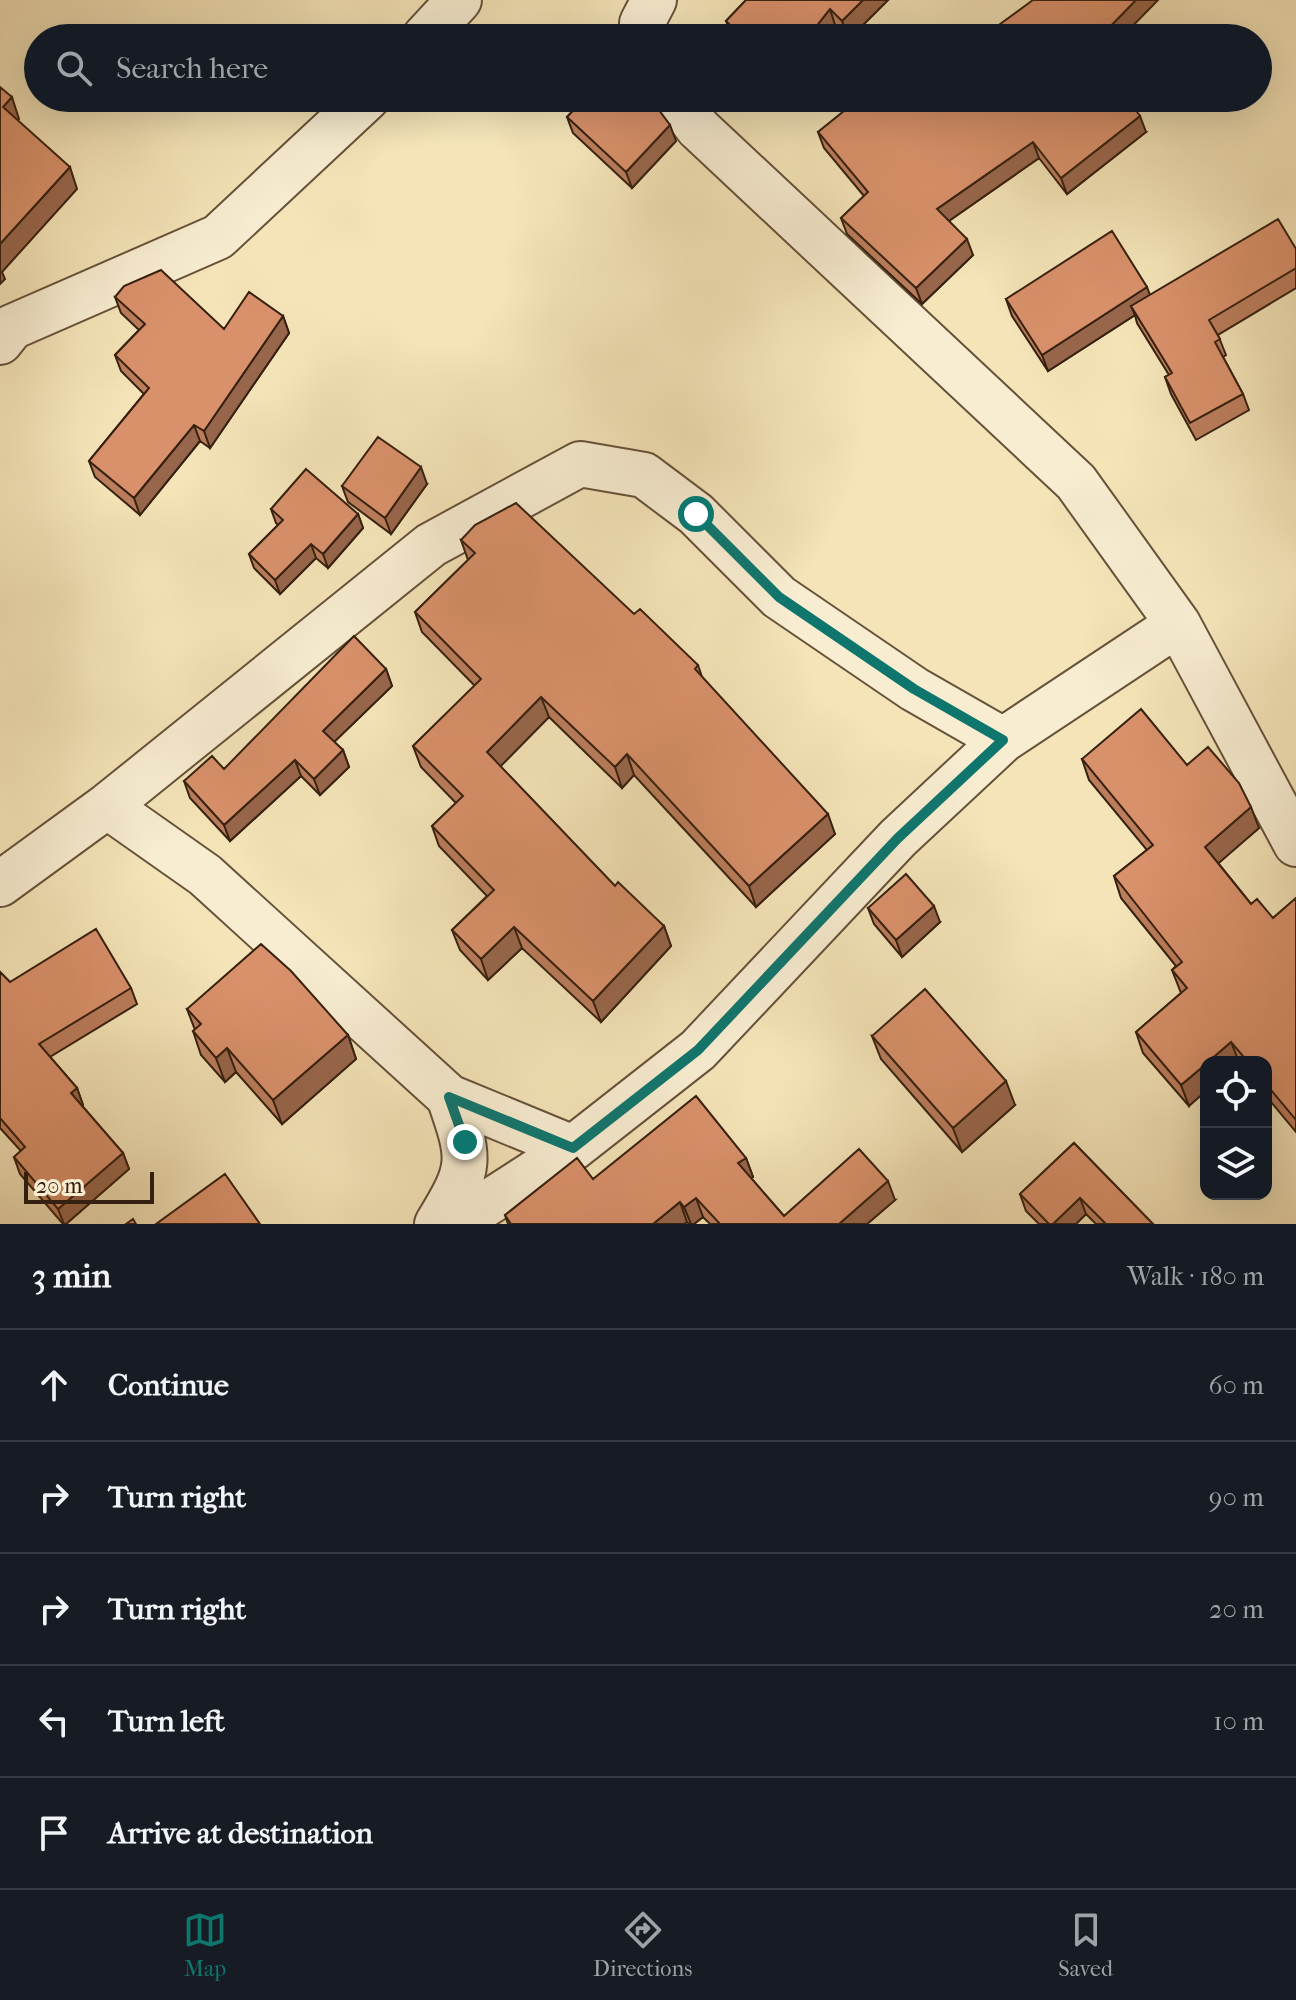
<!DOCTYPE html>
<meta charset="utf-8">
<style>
body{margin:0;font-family:"IM FELL French Canon",serif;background:#242831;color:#f1f3f6}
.controls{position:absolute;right:24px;bottom:24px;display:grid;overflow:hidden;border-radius:16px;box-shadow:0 8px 32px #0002}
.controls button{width:72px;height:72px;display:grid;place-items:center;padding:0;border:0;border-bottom:2px solid #363941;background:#171b24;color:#f1f3f6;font:40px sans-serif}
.scale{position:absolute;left:24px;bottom:20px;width:130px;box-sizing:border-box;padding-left:8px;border:4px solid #36200f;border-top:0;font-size:22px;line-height:28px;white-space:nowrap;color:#36200f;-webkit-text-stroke:6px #f8edd1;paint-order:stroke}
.stop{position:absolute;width:24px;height:24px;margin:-18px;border:6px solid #0f766e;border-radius:50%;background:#fff}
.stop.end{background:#0f766e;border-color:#fff;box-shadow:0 2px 8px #0008}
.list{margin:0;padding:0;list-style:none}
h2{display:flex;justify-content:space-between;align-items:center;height:104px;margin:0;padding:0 32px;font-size:34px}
h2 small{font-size:26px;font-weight:400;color:#9ea1a6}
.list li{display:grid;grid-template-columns:52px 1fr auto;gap:24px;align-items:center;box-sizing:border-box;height:112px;padding:0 32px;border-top:2px solid #363941}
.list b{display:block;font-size:30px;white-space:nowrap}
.list em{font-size:26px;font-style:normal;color:#9ea1a6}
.icon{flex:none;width:44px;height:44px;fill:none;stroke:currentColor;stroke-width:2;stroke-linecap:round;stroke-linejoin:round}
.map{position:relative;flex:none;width:1296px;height:1224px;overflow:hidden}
.search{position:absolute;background:#171b24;box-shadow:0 8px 32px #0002;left:24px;right:24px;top:24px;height:88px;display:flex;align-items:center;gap:20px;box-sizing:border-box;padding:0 28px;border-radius:44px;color:#9ea1a6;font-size:30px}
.sheet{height:664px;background:#171b24}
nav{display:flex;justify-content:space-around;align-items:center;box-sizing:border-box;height:112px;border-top:2px solid #363941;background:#171b24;font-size:22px;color:#9ea1a6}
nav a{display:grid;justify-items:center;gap:4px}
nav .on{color:#0f766e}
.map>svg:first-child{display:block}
</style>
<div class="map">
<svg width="1296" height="1224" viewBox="0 0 1296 1224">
<rect width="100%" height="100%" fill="#f4e4b8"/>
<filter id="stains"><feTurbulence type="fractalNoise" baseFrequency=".0025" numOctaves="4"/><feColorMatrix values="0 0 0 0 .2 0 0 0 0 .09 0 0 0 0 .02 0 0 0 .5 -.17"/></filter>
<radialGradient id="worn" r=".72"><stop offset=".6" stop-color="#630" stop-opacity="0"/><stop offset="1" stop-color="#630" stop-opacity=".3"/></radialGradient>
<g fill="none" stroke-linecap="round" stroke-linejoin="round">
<g stroke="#665139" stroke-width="48">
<path id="street" d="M 424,38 L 459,0
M 646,38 L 642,23 L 654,0
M 0,342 L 12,327 L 218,237 L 367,98
M 1178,624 L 1296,844
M 107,806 L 205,875 L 449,1097 L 573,1148
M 0,884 L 107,806 L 431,545 L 580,464 L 644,475 L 696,514 L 779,597 L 914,689 L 1003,740
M 437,1224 C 472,1167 471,1160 449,1097
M 455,1224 L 573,1148 L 698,1050 L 898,838 L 1003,740 L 1178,624 L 1076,482 L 698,128 L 675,98"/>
</g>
<use href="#street" stroke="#f8edd1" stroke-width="44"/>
</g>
<path fill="#bb7d5c" stroke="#36200f" stroke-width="2" d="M 746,0 L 888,0 L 850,38 L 847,38 L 836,28 L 828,38 L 733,38 L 726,21 Z
M 585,98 L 652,98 L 676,141 L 632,188 L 573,133 L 567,117 Z
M 879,103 L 1146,132 L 1067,194 L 1039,158 L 949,221 L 973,255 L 922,304 L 847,234 L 841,218 L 864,196 L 824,148 L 818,132 Z
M 1296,249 L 1296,288 L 1218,335 L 1226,355 L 1223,357 L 1243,394 L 1249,410 L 1196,440 L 1171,394 L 1165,377 L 1169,375 L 1137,323 L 1135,315 L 1048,371 L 1012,316 L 1006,299 L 1150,295 Z
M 115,297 L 224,329 L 283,316 L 289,333 L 210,448 L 200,441 L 140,515 L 95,477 L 89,461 L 144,394 L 121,371 L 115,355 L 139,330 L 121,313 Z
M 427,484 L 391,534 L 348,502 L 342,486 Z
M 271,509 L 358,514 L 363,528 L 328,568 L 316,558 L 280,594 L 254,568 L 249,554 L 278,525 L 276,523 Z
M 461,540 L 634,614 L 698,665 L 702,677 L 835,834 L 756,907 L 634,775 L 622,788 L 549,717 L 500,766 L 615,886 L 664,926 L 671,946 L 601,1022 L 522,948 L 488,980 L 460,950 L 452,930 L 487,896 L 439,846 L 432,826 L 456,803 L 421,767 L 413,746 L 475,686 L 422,632 L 415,612 L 468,560 Z
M 386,669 L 392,686 L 334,742 L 343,750 L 349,767 L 320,795 L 301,776 L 230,841 L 190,798 L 184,781 L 224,769 Z
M 1082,759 L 1187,765 L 1259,828 L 1218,863 L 1251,904 L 1273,918 L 1296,898 L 1296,1132 L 1266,1096 L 1266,1062 L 1206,1062 L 1189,1106 L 1143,1053 L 1136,1032 L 1181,993 L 1172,970 L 1176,966 L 1121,898 L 1114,876 L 1147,850 L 1089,780 Z
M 868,908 L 940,922 L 902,957 L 874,924 Z
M 0,972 L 10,982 L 131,988 L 137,1004 L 50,1057 L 77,1088 L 83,1105 L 82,1106 L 123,1153 L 129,1169 L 66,1224 L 63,1224 L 20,1174 L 14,1157 L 21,1151 L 0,1128 Z
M 187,1009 L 348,1035 L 356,1059 L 282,1124 L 236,1072 L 225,1082 L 201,1055 L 193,1031 L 195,1030 Z
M 872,1036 L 1015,1105 L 962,1152 L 881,1059 Z
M 1074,1143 L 1153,1224 L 1096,1224 L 1086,1214 L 1076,1224 L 1039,1224 L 1026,1211 L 1020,1194 Z
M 746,1158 L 753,1177 L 751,1178 L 784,1216 L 895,1200 L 867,1224 L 710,1224 L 703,1217 L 694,1224 L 689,1224 L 687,1222 L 684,1224 L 508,1224 L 505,1215 L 593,1179 Z"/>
<path fill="#98664b" stroke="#36200f" stroke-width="2" d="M 863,0 L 888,0 L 850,38 L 848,38 L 842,21 Z
M 1136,0 L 1158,0 L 1121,38 L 1099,38 Z
M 830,9 L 836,28 L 828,38 L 807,38 Z
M 12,97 L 19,119 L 11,128 L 3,107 Z
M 775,98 L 782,98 L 777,105 Z
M 1140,116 L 1146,132 L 1067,194 L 1061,178 Z
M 670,125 L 676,141 L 632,188 L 626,172 Z
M 1033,142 L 1039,158 L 943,225 L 937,209 Z
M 70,167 L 77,189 L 2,272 L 5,279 L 0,284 L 0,244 Z
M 967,239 L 973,255 L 922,304 L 916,288 Z
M 1147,287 L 1153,303 L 1131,306 L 1135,315 L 1048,371 L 1042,355 Z
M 283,316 L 289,333 L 210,448 L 204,431 Z
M 194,425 L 200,441 L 140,515 L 134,498 Z
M 421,467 L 427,484 L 391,534 L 385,518 Z
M 358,514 L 363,528 L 328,568 L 323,554 Z
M 311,544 L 316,558 L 280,594 L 275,580 Z
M 386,669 L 392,686 L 329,747 L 323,731 Z
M 541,697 L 549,717 L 494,773 L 487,752 Z
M 343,750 L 349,767 L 320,795 L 314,779 Z
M 627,754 L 634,775 L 622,788 L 615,767 Z
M 295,760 L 301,776 L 230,841 L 224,825 Z
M 1251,807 L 1259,828 L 1213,868 L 1205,847 Z
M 828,814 L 835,834 L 756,907 L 749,886 Z
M 934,906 L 940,922 L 902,957 L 896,940 Z
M 664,926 L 671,946 L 601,1022 L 593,1001 Z
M 514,927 L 522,948 L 488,980 L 481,959 Z
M 348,1035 L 356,1059 L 282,1124 L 273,1100 Z
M 1231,1042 L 1239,1062 L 1208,1062 Z
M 227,1048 L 236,1072 L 225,1082 L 216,1058 Z
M 1206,1064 L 1206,1091 L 1189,1106 L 1181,1085 Z
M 1006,1081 L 1015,1105 L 962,1152 L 953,1128 Z
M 77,1088 L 83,1105 L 77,1110 L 71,1093 Z
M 123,1153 L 129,1169 L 66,1224 L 64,1224 L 58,1209 Z
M 746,1158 L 753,1177 L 745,1183 L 738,1163 Z
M 888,1181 L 895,1200 L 867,1224 L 839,1224 Z
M 696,1198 L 703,1217 L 694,1224 L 691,1224 L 684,1207 Z
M 1080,1198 L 1086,1214 L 1076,1224 L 1053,1224 Z
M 680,1202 L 687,1222 L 684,1224 L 653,1224 Z"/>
<path fill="#d9916b" stroke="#36200f" stroke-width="2" d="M 746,0 L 863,0 L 842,21 L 830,9 L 807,38 L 744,38 L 726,21 Z
M 1033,0 L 1136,0 L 1099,38 L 981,38 Z
M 0,87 L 12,97 L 3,107 L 70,167 L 0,244 Z
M 585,98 L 650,98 L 670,125 L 626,172 L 567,117 Z
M 860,98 L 875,98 L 879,103 L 885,98 L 1127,98 L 1140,116 L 1061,178 L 1033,142 L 937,209 L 967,239 L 916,288 L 841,218 L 868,192 L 818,132 Z
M 1278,219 L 1296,249 L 1296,268 L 1209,320 L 1220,339 L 1215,342 L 1243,394 L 1190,423 L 1165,377 L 1172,373 L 1131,306 Z
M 1112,231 L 1147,287 L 1042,355 L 1006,299 Z
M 161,270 L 224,329 L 249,292 L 283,316 L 204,431 L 194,425 L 134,498 L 89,461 L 149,388 L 115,355 L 145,324 L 115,297 L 124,286 Z
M 378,437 L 421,467 L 385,518 L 342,486 Z
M 306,469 L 358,514 L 323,554 L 311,544 L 275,580 L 249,554 L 283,520 L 271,509 Z
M 516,503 L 634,614 L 640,609 L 698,665 L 695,669 L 828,814 L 749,886 L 627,754 L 615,767 L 541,697 L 487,752 L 615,886 L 618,882 L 664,926 L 593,1001 L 514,927 L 481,959 L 452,930 L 494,890 L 432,826 L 463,796 L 413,746 L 481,679 L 415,612 L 475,553 L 461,540 L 475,525 Z
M 354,636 L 386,669 L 323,731 L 343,750 L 314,779 L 295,760 L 224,825 L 184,781 L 212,756 L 224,769 Z
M 1141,709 L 1187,765 L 1208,747 L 1239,783 L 1251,807 L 1205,847 L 1251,904 L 1257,899 L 1273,918 L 1296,898 L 1296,1120 L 1266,1084 L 1266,1062 L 1248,1062 L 1231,1042 L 1208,1062 L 1206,1062 L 1206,1064 L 1181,1085 L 1136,1032 L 1187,988 L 1172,970 L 1182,962 L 1114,876 L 1153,845 L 1082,759 Z
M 906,874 L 934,906 L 896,940 L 868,908 Z
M 96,929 L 131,988 L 39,1044 L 77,1088 L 71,1093 L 123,1153 L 58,1209 L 14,1157 L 25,1147 L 0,1118 L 0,972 L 10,982 Z
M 261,944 L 291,971 L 348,1035 L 273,1100 L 227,1048 L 216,1058 L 193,1031 L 201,1024 L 187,1009 Z
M 925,989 L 1006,1081 L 953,1128 L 872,1036 Z
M 696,1096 L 746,1158 L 738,1163 L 784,1216 L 859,1149 L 888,1181 L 839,1224 L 720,1224 L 696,1198 L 684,1207 L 680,1202 L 653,1224 L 511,1224 L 505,1215 L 577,1158 L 593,1179 Z
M 1074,1143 L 1153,1224 L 1106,1224 L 1080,1198 L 1053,1224 L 1049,1224 L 1020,1194 Z
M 225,1174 L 260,1224 L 156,1224 Z
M 133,1219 L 136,1224 L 126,1224 Z"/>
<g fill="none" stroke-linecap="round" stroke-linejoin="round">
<path stroke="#0f766e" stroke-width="10" d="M 465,1142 L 449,1097 L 573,1148 L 698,1050 L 898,838 L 1003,740 L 914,689 L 779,597 L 696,514"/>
</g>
<rect width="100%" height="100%" filter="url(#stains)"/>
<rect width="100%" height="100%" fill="url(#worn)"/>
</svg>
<div class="controls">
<button><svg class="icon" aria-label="locate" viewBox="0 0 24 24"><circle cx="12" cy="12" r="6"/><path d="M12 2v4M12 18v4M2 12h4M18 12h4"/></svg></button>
<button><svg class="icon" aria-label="layers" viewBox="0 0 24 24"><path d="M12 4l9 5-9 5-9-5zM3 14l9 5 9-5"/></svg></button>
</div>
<div class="scale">20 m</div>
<div class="stop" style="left:696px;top:514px"></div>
<div class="stop end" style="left:465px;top:1142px"></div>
<div class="search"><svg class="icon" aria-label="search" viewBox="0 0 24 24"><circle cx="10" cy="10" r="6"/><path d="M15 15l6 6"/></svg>Search here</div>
</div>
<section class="sheet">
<h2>3 min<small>Walk · 180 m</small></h2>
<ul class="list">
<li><svg class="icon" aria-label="ahead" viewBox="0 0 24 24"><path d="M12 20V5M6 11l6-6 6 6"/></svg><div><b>Continue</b></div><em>60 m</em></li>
<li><svg class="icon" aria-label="right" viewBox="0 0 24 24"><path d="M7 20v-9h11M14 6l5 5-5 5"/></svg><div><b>Turn right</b></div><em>90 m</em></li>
<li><svg class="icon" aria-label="right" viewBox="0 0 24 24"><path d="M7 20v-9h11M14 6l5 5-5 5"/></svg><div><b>Turn right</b></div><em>20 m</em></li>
<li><svg class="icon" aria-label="left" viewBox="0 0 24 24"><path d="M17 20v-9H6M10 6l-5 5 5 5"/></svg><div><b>Turn left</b></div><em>10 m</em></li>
<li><svg class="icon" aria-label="arrive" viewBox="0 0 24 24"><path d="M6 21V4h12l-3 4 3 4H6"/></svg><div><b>Arrive at destination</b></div></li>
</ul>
</section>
<nav>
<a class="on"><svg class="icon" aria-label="map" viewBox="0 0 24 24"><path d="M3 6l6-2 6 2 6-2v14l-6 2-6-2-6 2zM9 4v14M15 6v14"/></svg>Map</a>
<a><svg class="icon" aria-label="directions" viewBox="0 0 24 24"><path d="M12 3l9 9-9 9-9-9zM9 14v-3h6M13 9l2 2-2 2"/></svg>Directions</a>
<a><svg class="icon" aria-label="saved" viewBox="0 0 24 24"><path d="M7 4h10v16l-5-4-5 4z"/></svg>Saved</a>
</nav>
